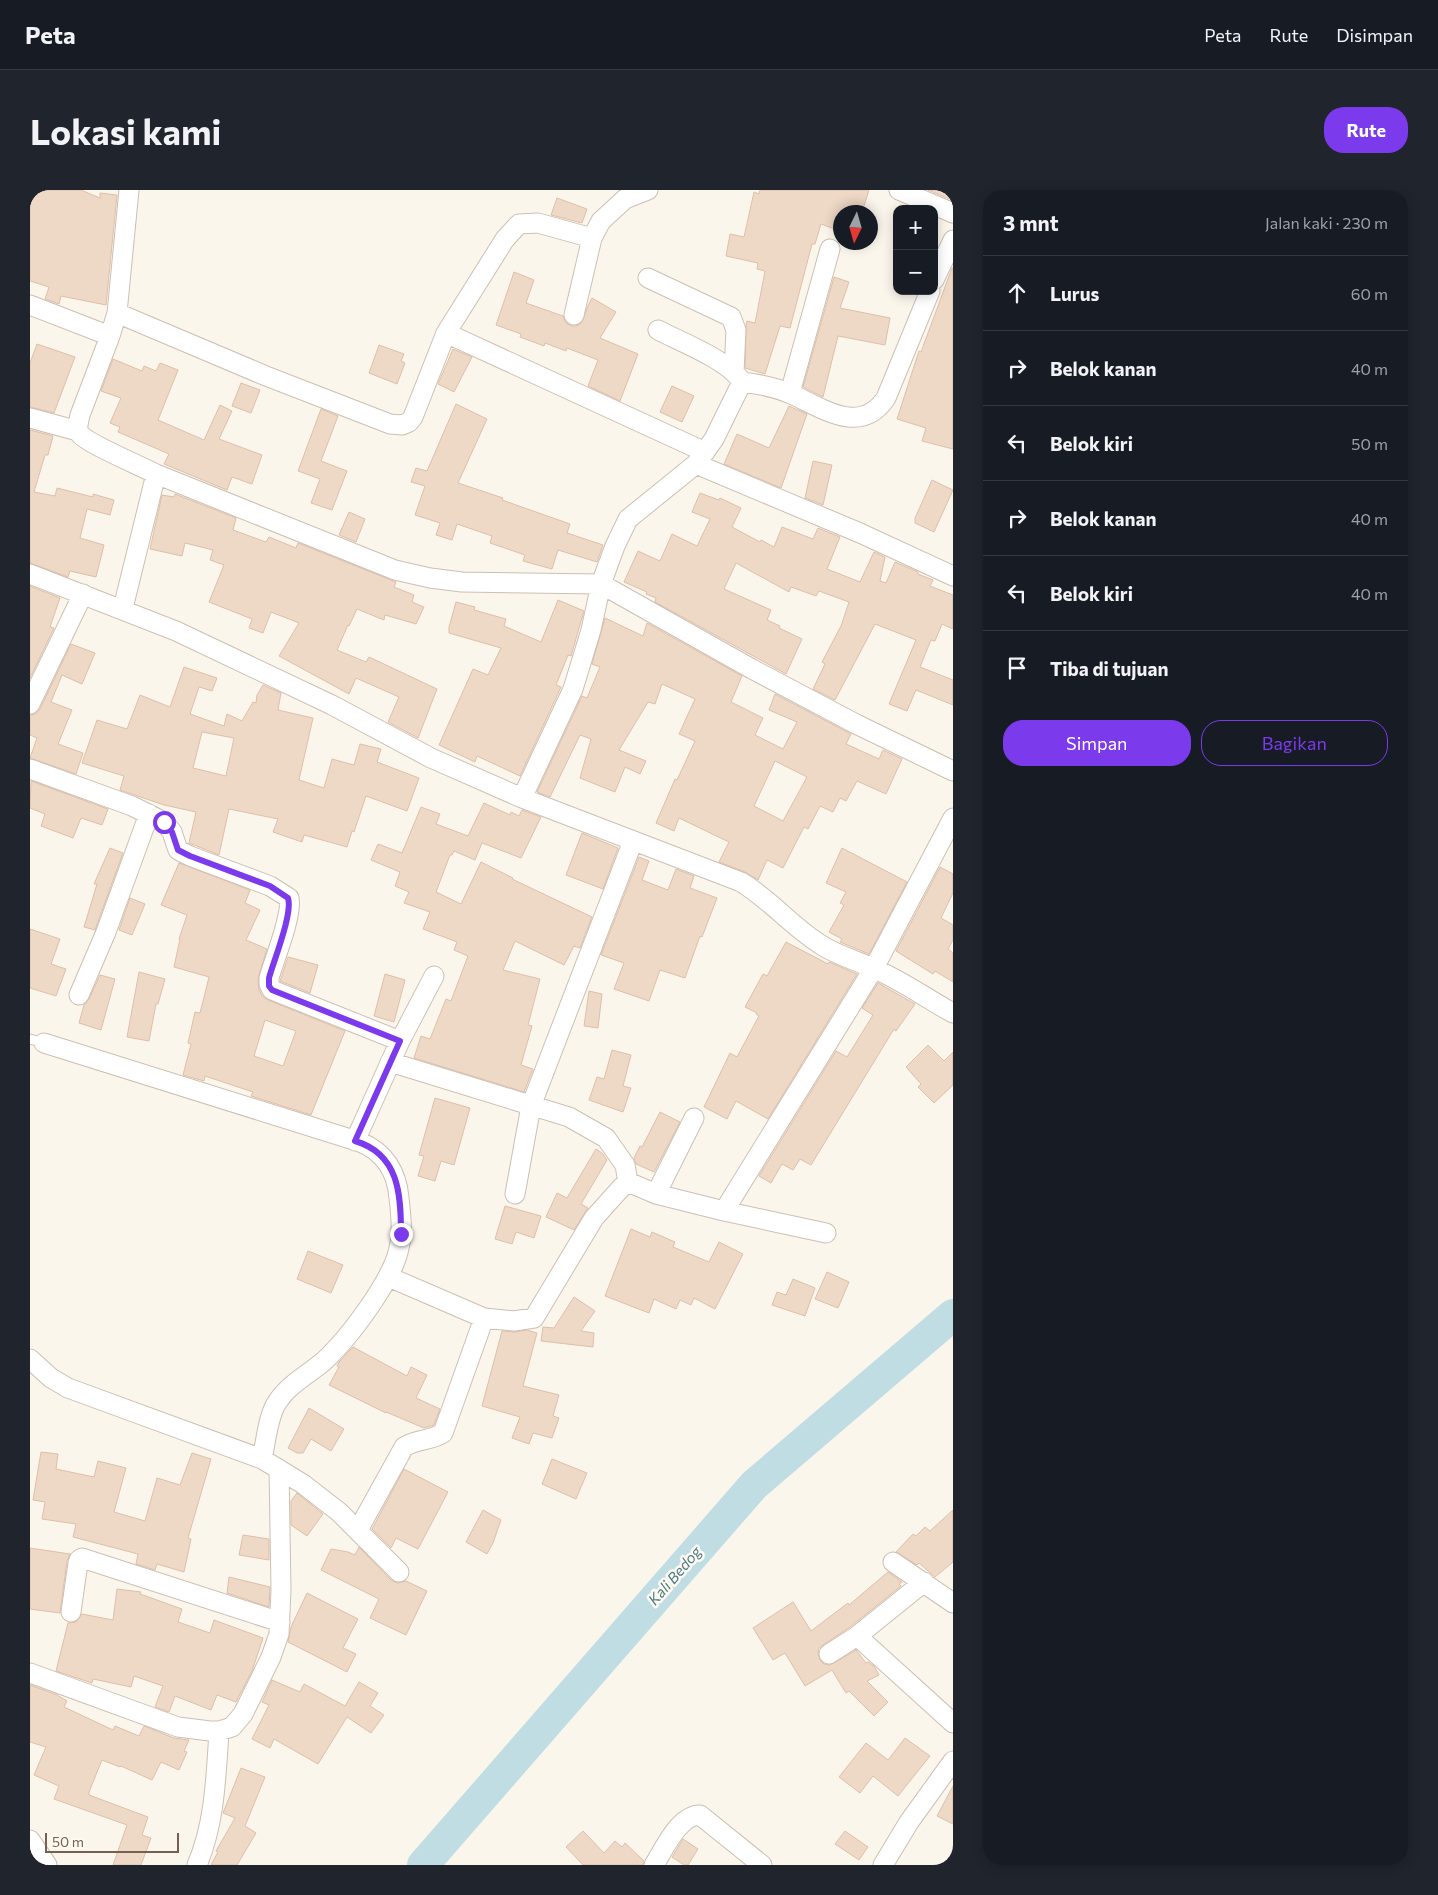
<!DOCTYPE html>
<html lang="id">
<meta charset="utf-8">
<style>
body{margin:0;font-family:Commissioner,sans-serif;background:#20242c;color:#f1f3f6}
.controls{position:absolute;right:15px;top:15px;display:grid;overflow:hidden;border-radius:10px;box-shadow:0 2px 12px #0003}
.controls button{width:45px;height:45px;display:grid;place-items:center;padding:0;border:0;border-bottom:1px solid #363941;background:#171b24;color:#f1f3f6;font:25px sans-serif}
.compass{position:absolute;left:803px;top:15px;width:45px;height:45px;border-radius:50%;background:#171b24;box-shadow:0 2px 12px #0003;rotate:185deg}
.scale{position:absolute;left:15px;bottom:12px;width:134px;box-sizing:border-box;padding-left:5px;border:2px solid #755f50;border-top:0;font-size:14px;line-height:18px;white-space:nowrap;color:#755f50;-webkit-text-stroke:4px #fefaf2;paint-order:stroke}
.stop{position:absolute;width:15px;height:15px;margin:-11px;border:4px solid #7c3aed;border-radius:50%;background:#fff}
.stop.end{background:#7c3aed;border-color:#fff;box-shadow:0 1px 5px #0008}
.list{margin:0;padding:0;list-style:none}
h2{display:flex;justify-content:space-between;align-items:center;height:65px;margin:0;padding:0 20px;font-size:21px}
h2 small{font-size:16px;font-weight:400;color:#9ea1a6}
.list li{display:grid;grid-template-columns:32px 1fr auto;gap:15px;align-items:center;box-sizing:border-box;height:75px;padding:0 20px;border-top:1px solid #363941}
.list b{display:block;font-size:19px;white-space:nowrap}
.list em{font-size:16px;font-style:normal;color:#9ea1a6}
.actions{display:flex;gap:10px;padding:15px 20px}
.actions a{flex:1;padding:11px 0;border:1px solid #7c3aed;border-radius:20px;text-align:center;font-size:18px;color:#7c3aed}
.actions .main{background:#7c3aed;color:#fff}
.icon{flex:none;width:28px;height:28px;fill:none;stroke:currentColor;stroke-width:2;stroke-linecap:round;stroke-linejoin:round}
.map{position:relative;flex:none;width:923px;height:1675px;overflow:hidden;border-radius:20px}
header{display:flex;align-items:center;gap:30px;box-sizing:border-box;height:70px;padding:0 25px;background:#171b24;border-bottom:1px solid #363941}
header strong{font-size:24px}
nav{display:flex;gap:28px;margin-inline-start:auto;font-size:18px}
.intro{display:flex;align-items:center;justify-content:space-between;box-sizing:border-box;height:120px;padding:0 30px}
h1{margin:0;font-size:35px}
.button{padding:12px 22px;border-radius:20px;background:#7c3aed;color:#fff;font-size:18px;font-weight:700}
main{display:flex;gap:30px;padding:0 30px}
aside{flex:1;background:#171b24;border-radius:20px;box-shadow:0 2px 12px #0003}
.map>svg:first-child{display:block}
</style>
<header>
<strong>Peta</strong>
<nav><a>Peta</a><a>Rute</a><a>Disimpan</a></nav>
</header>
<div class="intro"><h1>Lokasi kami</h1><a class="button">Rute</a></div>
<main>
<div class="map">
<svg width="923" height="1675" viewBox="0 0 923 1675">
<rect width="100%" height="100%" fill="#fbf6ec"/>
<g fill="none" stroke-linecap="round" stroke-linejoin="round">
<path stroke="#c1dde4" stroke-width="32" d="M 393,1675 L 724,1295 L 923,1125"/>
</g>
<path fill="#eed8c6" stroke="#dfbfa8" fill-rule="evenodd" d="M 0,0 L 51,0 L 70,8 L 70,3 L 87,5 L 76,115 L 31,106 L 29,114 L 15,109 L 19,97 L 0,91 Z
M 730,0 L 839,0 L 832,22 L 810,22 L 810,41 L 791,34 L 785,54 L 782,54 L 760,138 L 750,136 L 735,184 L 715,178 L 716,135 L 717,131 L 725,133 L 735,81 L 727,79 L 728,73 L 696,66 L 700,44 L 714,47 L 724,2 L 729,4 Z
M 898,0 L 923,0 L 923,9 L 922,10 Z
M 527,8 L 557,19 L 552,33 L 521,25 Z
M 922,78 L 923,78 L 923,259 L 892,251 L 896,238 L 867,229 L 889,161 L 891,162 Z
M 484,82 L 504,90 L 496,113 L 533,126 L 536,133 L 541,136 L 547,136 L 552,132 L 558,116 L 562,108 L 586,122 L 570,148 L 608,164 L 590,211 L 558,196 L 568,170 L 537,158 L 536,161 L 515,153 L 514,156 L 490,147 L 491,144 L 466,135 Z
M 804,87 L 819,92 L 810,118 L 860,128 L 855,155 L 808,146 L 793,207 L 773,197 Z
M 7,154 L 45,167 L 24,223 L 0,217 L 0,173 Z
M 349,155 L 374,164 L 371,171 L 375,173 L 367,194 L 339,183 Z
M 423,159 L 442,167 L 424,202 L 408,194 Z
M 83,169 L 112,181 L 114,176 L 126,181 L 130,173 L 148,180 L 128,230 L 174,250 L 190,215 L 202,221 L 189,249 L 232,265 L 222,294 L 202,287 L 197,300 L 134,274 L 139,264 L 88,242 L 90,237 L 80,233 L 91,208 L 71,201 Z
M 211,193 L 230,200 L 221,223 L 202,216 Z
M 642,196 L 664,206 L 652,232 L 630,222 Z
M 426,214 L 457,229 L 428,293 L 473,308 L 472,310 L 540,334 L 537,343 L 573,355 L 567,372 L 528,360 L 522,379 L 493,371 L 495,365 L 460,353 L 462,346 L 427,334 L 422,350 L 406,345 L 410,333 L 385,325 L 395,296 L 381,292 L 386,278 L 397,281 Z
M 759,216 L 777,224 L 751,298 L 694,274 L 707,244 L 739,258 Z
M 291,219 L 308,226 L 291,271 L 317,281 L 302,320 L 281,313 L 290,289 L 268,281 Z
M 0,240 L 23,246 L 18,265 L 15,265 L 4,302 L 25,306 L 27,298 L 63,307 L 63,304 L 84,310 L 80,325 L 57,319 L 50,348 L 74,355 L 66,387 L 40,381 L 38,387 L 0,373 Z
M 783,271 L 802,275 L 793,315 L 775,308 Z
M 902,290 L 923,300 L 904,342 L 885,333 L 885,328 Z
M 670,303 L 689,310 L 690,308 L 711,318 L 702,337 L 730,352 L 731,350 L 744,357 L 752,337 L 783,349 L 788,338 L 810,347 L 797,379 L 830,392 L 844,362 L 855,367 L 850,391 L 856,393 L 865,372 L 888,382 L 888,384 L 903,390 L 900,396 L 923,405 L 923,439 L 912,434 L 905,451 L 901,450 L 890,477 L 923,490 L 923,515 L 886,500 L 877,521 L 859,514 L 886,450 L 845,434 L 805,510 L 783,499 L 795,474 L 792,472 L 811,436 L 819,412 L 789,401 L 786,406 L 761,397 L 759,402 L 706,373 L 694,399 L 741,420 L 737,430 L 750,436 L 749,438 L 772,449 L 756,484 L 625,412 L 626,408 L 616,404 L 617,402 L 594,392 L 608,361 L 630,371 L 642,344 L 667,356 L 680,329 L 662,322 Z
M 145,304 L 206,328 L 203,340 L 236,352 L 239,347 L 266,358 L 268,353 L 366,392 L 364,397 L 384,405 L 382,412 L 394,417 L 386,434 L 355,425 L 354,430 L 327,419 L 319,436 L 318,435 L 307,460 L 336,472 L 339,467 L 407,499 L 388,548 L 358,532 L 369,507 L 326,488 L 319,504 L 249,466 L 269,433 L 241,422 L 233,443 L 219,438 L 222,429 L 179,412 L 194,375 L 180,370 L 183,360 L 155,353 L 152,366 L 120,359 L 132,305 L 144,307 Z
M 319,322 L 335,329 L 326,352 L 309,345 Z
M 0,396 L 30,408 L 20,437 L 24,438 L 0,488 Z
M 528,410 L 554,421 L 541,466 L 538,465 L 526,495 L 531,497 L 490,586 L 447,566 L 445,572 L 409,555 L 443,479 L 458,485 L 471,458 L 419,443 L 419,437 L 426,412 L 445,417 L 444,420 L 476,429 L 474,436 L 511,452 Z
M 575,428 L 613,446 L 617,433 L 712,486 L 701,512 L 733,528 L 725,545 L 753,559 L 767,532 L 739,520 L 745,504 L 821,544 L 816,554 L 849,569 L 853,560 L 872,569 L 856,604 L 827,591 L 816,611 L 810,608 L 803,622 L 790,616 L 778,639 L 774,637 L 753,678 L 737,670 L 728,690 L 715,682 L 689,672 L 699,652 L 649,628 L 644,641 L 626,633 L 645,589 L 647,590 L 665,551 L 649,544 L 665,509 L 632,494 L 625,514 L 618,512 L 589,560 L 616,571 L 610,584 L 595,577 L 585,602 L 550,588 L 561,549 L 550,545 L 520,607 L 507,602 L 552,506 L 557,508 L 570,477 L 562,474 ZM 745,571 L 777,587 L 753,631 L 724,616 Z
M 41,454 L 65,463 L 52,494 L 32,485 L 21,512 L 42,520 L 28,554 L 53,563 L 46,584 L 0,568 L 7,548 L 0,545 L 0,525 L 6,524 L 10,519 Z
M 154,477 L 187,488 L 182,501 L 169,497 L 160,524 L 194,536 L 197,524 L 212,531 L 223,512 L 226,513 L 227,505 L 233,495 L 251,503 L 248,520 L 283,528 L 269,590 L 294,598 L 302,569 L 324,575 L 330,554 L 351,559 L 347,572 L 389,588 L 377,621 L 336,606 L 324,642 L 322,641 L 317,657 L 274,645 L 272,652 L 243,642 L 248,629 L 199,619 L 189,665 L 159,653 L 166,622 L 134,615 L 90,600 L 94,586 L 52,573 L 67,530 L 97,539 L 110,505 L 140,517 ZM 172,542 L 204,548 L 196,586 L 163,578 Z
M 1,591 L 78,619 L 72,635 L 51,628 L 43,648 L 11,636 L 15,624 L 0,618 Z
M 454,613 L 480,625 L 481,622 L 489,626 L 492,620 L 511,627 L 491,668 L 452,653 L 445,670 L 424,661 L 422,665 L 420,665 L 406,702 L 431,714 L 451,672 L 483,688 L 482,689 L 562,727 L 550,758 L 544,756 L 534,775 L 485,751 L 473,780 L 510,789 L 498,835 L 502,836 L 491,875 L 503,879 L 494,902 L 384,868 L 391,846 L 400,849 L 416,809 L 421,811 L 438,766 L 424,760 L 427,752 L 393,739 L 400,722 L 374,713 L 379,702 L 365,696 L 370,682 L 341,670 L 348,654 L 372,663 L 391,617 L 410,624 L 406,634 L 438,646 Z
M 552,643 L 588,658 L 573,699 L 536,685 Z
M 80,658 L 93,663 L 65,740 L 54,737 L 67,694 L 64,694 Z
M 812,658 L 877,692 L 839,764 L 810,752 L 812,749 L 799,742 L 814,715 L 810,713 L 816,702 L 796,693 Z
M 609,667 L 619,671 L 612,690 L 638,700 L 646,679 L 664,686 L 660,698 L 687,708 L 672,747 L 670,746 L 655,788 L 630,780 L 619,811 L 584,799 L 594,773 L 571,765 Z
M 149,673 L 220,700 L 215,713 L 230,720 L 216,750 L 237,759 L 228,788 L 229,799 L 232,806 L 238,810 L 315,841 L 281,925 L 221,906 L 223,902 L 175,886 L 174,891 L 153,885 L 161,854 L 158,853 L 165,822 L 170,823 L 179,787 L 144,777 L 150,749 L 149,749 L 157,725 L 131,715 ZM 235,830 L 266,841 L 253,876 L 224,866 Z
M 910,677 L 923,684 L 923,703 L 911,728 L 923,735 L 923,750 L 918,759 L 923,763 L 923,792 L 905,781 L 903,784 L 866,761 Z
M 100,708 L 115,714 L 102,745 L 89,740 Z
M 0,739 L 30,749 L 21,774 L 36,779 L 26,806 L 0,798 Z
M 756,752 L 798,774 L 799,772 L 827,784 L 738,929 L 706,911 L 697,929 L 674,917 L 700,863 L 707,867 L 729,826 L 726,824 L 727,823 L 715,817 L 733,784 L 737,786 Z
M 258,767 L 288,775 L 280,803 L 250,791 Z
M 109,782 L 135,789 L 128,814 L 126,814 L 119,851 L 97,847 Z
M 355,784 L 375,790 L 364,832 L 344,826 Z
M 70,785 L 85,789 L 71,840 L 49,833 L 54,815 L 59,809 Z
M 848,793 L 885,814 L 866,841 L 864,839 L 781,975 L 770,969 L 763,980 L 752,974 L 741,993 L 729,986 L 806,861 L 817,867 L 843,825 L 832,818 Z
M 559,801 L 572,804 L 568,838 L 554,836 Z
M 898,855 L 914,871 L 923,862 L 923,895 L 904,913 L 888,897 L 891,894 L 876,877 Z
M 582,860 L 601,865 L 593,896 L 601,898 L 593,922 L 559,910 L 567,887 L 574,889 Z
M 405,908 L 440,918 L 424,975 L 411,971 L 405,991 L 388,986 L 394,966 L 389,965 Z
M 630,922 L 650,932 L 624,982 L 606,974 L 604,968 L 610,956 L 612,957 Z
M 566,959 L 572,963 L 577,970 L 551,1014 L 558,1018 L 544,1040 L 516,1027 L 527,1003 L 537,1008 Z
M 475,1016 L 511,1026 L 504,1048 L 486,1042 L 482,1054 L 465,1049 Z
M 601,1039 L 620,1047 L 622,1042 L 645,1052 L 643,1057 L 679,1072 L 689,1052 L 713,1064 L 685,1119 L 664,1108 L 661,1115 L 650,1110 L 646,1119 L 624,1109 L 619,1123 L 575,1106 Z
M 278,1061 L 313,1075 L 301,1103 L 267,1089 Z
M 797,1082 L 819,1092 L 808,1118 L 785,1109 Z
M 763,1089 L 785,1098 L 775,1126 L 742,1115 L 747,1102 L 756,1105 Z
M 544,1107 L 565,1121 L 551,1141 L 564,1143 L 563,1157 L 511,1151 L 513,1137 L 524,1138 Z
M 497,1140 L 507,1143 L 493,1196 L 529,1205 L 523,1226 L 529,1228 L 522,1248 L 503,1243 L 499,1254 L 482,1248 L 490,1227 L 452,1216 L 472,1141 L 485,1142 Z
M 323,1157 L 377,1186 L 381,1177 L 397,1185 L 386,1208 L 410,1219 L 404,1235 L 394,1238 L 356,1222 L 356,1223 L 299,1195 L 309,1177 L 307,1176 L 309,1172 Z
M 279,1218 L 314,1239 L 301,1261 L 281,1249 L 273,1263 L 267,1263 L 258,1258 Z
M 11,1262 L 28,1264 L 26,1279 L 64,1287 L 68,1271 L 96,1278 L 84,1322 L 115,1331 L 127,1288 L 150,1295 L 162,1263 L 181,1269 L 158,1348 L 161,1349 L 154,1382 L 127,1374 L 125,1380 L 106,1374 L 108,1364 L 43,1347 L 46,1334 L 12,1329 L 15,1312 L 3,1310 Z
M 522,1269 L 557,1283 L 546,1309 L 512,1294 Z
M 374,1279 L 418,1302 L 388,1359 L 366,1348 L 361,1358 L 342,1339 Z
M 267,1303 L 293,1324 L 277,1346 L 261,1335 L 261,1311 Z
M 453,1320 L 471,1330 L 463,1353 L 457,1364 L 436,1352 Z
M 923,1320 L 923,1372 L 905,1387 L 889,1373 L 887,1375 L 866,1362 L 883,1344 L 886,1346 L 895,1337 L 900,1341 Z
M 213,1345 L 239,1349 L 239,1370 L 209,1365 Z
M 329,1357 L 361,1390 L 367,1393 L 376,1391 L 397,1401 L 376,1445 L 340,1428 L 349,1409 L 291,1380 L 301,1359 L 318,1362 L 325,1365 Z
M 0,1358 L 40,1364 L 37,1371 L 30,1423 L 0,1419 Z
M 858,1382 L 872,1392 L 869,1394 L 871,1396 L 820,1437 L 793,1455 L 789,1458 L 788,1464 L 790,1470 L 794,1474 L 800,1475 L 826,1460 L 836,1473 L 838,1472 L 844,1476 L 849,1485 L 837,1491 L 858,1512 L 844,1526 L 819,1501 L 816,1503 L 802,1480 L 775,1496 L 755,1463 L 743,1470 L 723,1438 L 763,1412 L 781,1441 L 818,1413 L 819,1415 Z
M 199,1387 L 240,1397 L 239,1417 L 197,1403 Z
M 87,1399 L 111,1402 L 110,1404 L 152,1419 L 148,1432 L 180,1443 L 184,1430 L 233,1448 L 222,1481 L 206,1512 L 187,1505 L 181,1520 L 145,1506 L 139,1522 L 125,1517 L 133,1496 L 104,1486 L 101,1497 L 63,1489 L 62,1493 L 26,1481 L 38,1433 L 46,1432 L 52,1424 L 83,1430 Z
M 277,1403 L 328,1429 L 313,1458 L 326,1464 L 317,1482 L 258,1452 L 261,1437 Z
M 242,1490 L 270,1502 L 274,1494 L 315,1516 L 329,1492 L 348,1503 L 340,1516 L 354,1525 L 341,1543 L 317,1527 L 288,1574 L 244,1549 L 240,1558 L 222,1549 L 239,1515 L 232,1512 Z
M 0,1495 L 27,1505 L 37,1511 L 34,1517 L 83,1540 L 85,1536 L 109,1546 L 114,1536 L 144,1548 L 159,1550 L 154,1561 L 157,1562 L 149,1580 L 131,1572 L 122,1590 L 91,1576 L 90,1577 L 72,1570 L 59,1602 L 59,1605 L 118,1627 L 112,1645 L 121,1648 L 111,1675 L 83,1675 L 97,1635 L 24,1609 L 29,1596 L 4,1585 L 16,1557 L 0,1552 Z
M 875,1548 L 900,1566 L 868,1606 L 843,1586 L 830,1603 L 809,1587 L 836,1553 L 858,1570 Z
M 211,1578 L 235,1587 L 215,1636 L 226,1643 L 207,1675 L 181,1675 L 188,1662 L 186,1661 L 205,1628 L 193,1623 Z
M 923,1596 L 923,1634 L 907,1626 Z
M 553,1641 L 574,1663 L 585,1651 L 592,1657 L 595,1653 L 614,1671 L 613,1675 L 553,1675 L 536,1657 Z
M 815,1641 L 838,1657 L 829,1670 L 805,1654 Z
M 653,1649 L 668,1659 L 658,1675 L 654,1675 L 642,1667 Z"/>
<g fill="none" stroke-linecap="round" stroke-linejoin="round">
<g stroke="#cdbfb2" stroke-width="11">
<path id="lane" d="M 0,849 L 14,853"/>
</g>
<g stroke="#cdbfb2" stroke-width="21">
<path id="street" d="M 869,0 L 923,23
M 618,88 L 701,127 L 706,140 L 704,182
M 904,90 L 923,50
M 0,115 L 80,146
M 87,123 L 236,186 L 360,234 L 372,235 L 379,232 L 383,227 L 416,143 L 475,49 L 489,34 L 508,33 L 562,48
M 544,125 L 562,48 L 571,31 L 595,9 L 618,0
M 628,140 C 651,152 695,169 710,189
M 416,143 L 675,262
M 760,203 L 800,59
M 0,228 L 48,241
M 666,274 L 830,343 L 923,386
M 126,284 L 365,380 L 400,388 L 432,392 L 571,394 L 722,479 L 826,534 L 923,581
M 0,384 L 146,441 L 302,515 L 401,568 L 492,608 L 543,499 L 561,440 L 571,394 L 585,356 L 598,329 L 666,274 L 684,249 L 712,192 C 729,194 745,197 761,204 C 791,217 830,247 856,208 L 900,101
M 93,418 L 126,284 C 111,276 58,254 50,244 C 46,239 49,230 50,225 L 80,146 L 87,123 L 99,0
M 0,514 L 53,404
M 0,579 L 102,616 L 134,632 L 142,642 L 148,660 L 160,666 L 240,696 L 259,708 C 263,724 244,770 239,788 L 239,794 L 242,800 L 370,851
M 492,608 L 711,692 C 741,710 763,738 793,756 C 809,766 826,770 842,778 C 870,789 897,809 923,823
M 49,805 L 76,742 L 119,624
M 14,853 L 330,952 C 355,962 367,983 369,1008 C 371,1024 373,1042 369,1058 C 363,1090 318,1149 294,1171 C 279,1184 259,1194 248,1211 C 238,1224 236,1252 232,1269
M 360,872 L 539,927 L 576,948 L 595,975 L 598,992
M 325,951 L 370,851 L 404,786
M 485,1004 L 501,916 L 603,651
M 626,1004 L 664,928
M 694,1021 L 844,778 L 923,628
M 359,1087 L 454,1128 L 484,1131 L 504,1128 L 564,1028 L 591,998 L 598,992 L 626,1004 L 694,1021 L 796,1043
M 0,1169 L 21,1188 L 38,1198 L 232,1269 L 273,1294 L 309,1322 L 369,1382
M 328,1340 L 374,1257 C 386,1249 401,1251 413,1243 L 454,1128
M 863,1372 L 923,1413
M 41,1422 L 48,1373 L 49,1370 L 52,1368 L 250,1432
M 827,1446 L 923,1533
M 799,1464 L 827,1446 L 894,1392
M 0,1483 L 148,1537 L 180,1541 L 189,1541 L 202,1537 L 213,1524 L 241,1467 L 249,1444 L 251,1400 L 249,1279
M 0,1650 L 17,1675
M 167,1675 C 185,1633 186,1586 189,1541
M 624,1675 C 634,1659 649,1625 670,1625 L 732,1675
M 853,1675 L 879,1632 L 923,1571"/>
</g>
<use href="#lane" stroke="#fff" stroke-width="9"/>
<use href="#street" stroke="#fff" stroke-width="19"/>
</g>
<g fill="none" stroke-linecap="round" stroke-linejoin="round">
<path stroke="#7c3aed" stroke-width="6" d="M 134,632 L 142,642 L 148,660 L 160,666 L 240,696 L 258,708 C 263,723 244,770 239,788 L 239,796 L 242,800 L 370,851 L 325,951 C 369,964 371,1004 371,1044"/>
</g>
<g text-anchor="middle" stroke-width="5" stroke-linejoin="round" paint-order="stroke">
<g font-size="15" font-style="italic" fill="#4c7a85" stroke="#fefaf2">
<text transform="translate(645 1386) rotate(-49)" y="5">Kali Bedog</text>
</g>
</g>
</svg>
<div class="controls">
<button>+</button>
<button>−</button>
</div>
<svg class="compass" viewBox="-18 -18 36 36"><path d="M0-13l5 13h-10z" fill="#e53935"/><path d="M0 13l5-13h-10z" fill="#9ea1a6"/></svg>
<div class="scale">50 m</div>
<div class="stop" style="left:134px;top:632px"></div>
<div class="stop end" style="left:371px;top:1044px"></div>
</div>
<aside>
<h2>3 mnt<small>Jalan kaki · 230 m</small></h2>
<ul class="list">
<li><svg class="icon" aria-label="ahead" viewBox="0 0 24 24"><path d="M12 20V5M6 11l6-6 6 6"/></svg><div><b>Lurus</b></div><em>60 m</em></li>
<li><svg class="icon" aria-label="right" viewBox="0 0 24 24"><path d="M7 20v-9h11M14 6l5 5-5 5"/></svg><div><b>Belok kanan</b></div><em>40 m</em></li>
<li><svg class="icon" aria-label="left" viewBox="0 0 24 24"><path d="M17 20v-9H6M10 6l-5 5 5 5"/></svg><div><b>Belok kiri</b></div><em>50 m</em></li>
<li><svg class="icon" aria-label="right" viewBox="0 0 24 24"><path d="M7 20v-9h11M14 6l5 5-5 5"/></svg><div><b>Belok kanan</b></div><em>40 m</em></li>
<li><svg class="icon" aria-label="left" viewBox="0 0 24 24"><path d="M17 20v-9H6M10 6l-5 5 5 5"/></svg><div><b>Belok kiri</b></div><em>40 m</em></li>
<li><svg class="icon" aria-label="arrive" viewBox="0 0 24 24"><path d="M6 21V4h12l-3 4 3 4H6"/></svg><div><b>Tiba di tujuan</b></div></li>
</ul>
<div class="actions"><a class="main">Simpan</a><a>Bagikan</a></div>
</aside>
</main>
